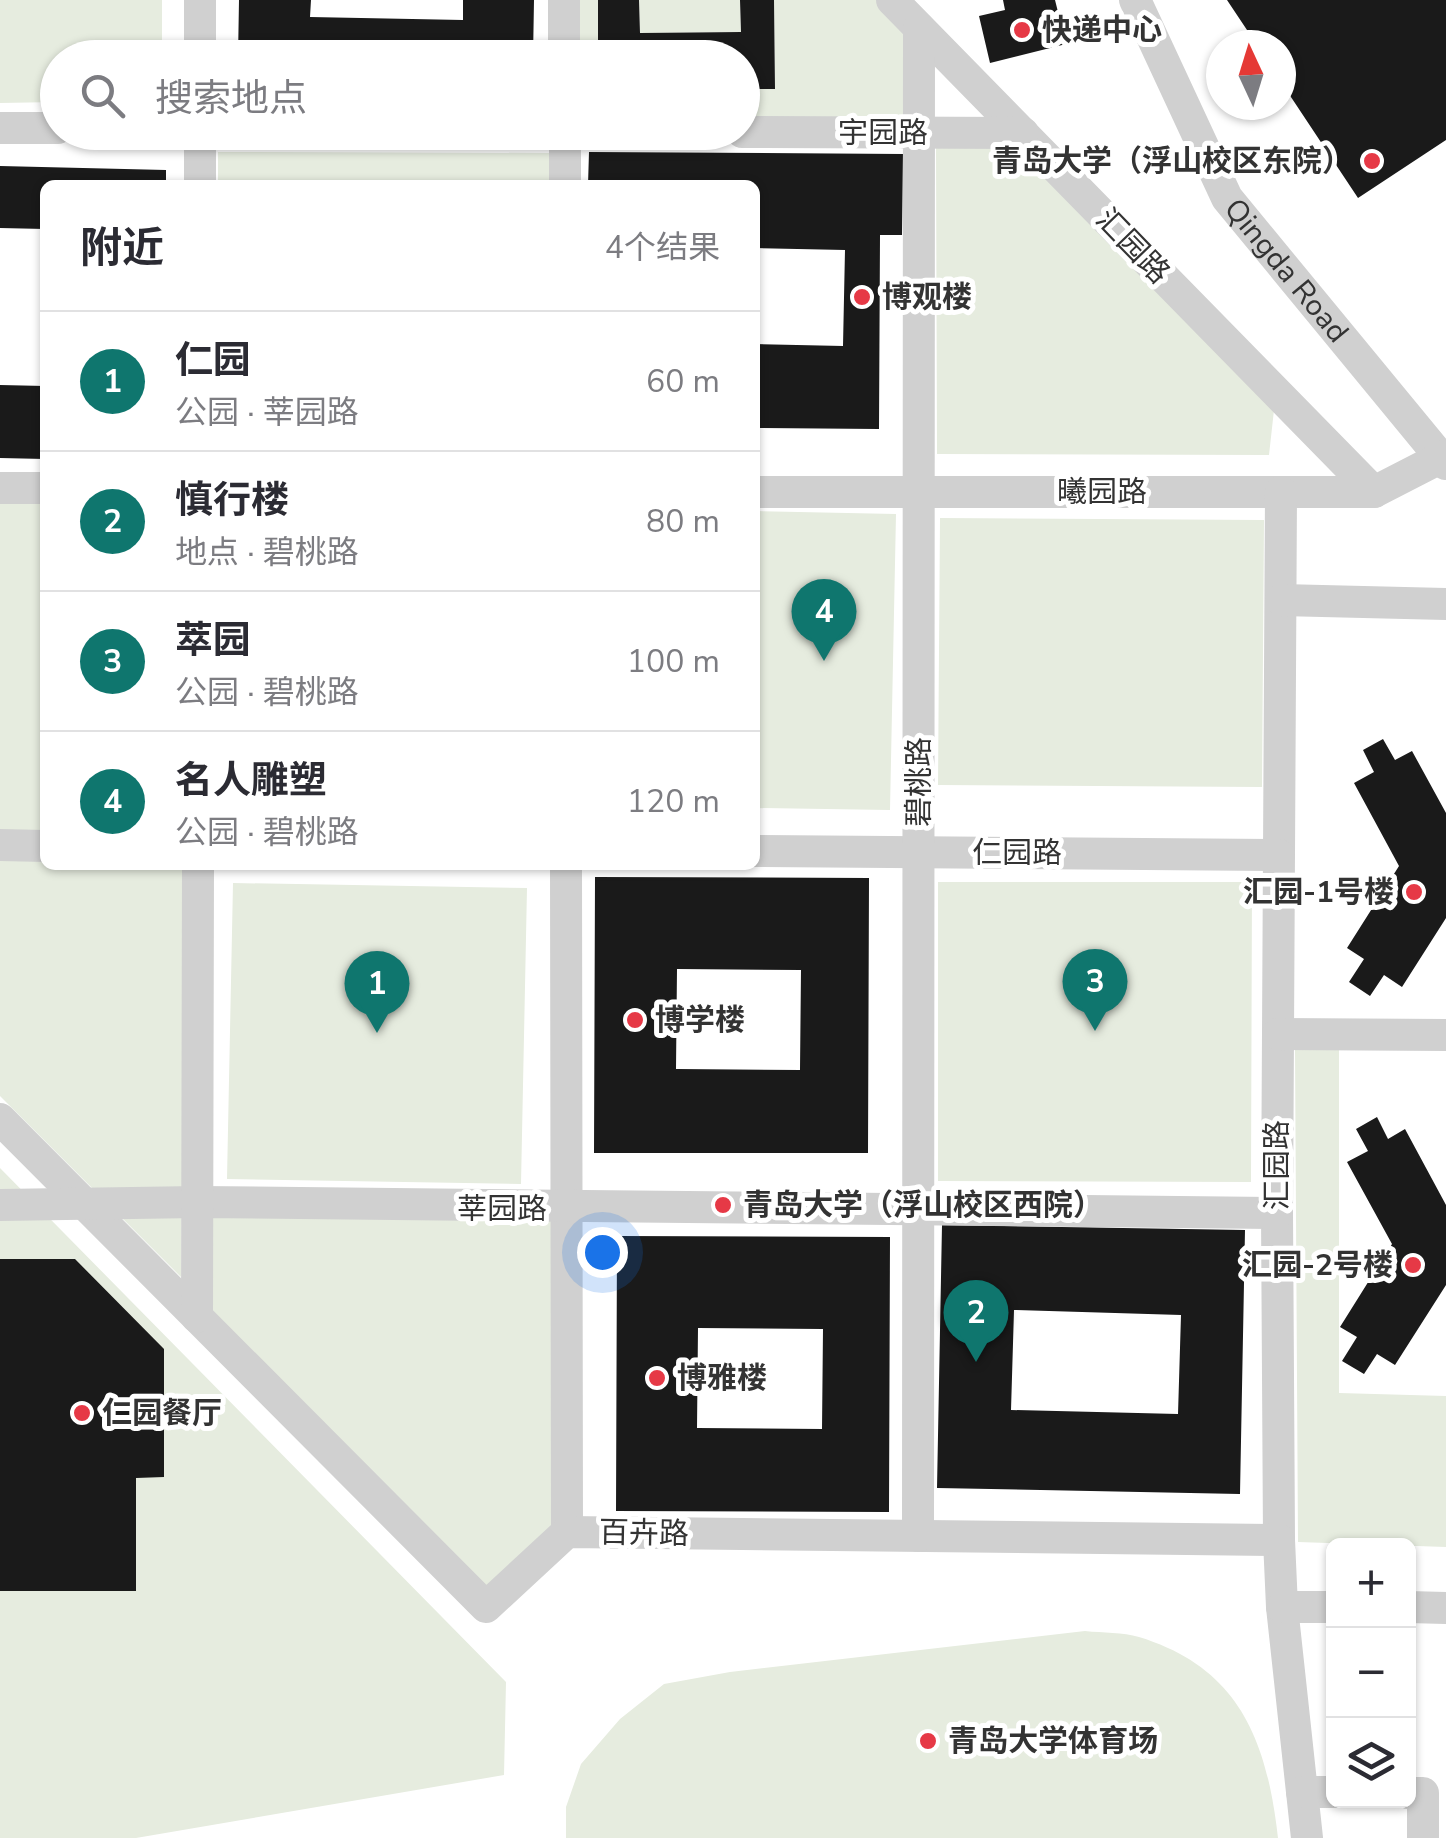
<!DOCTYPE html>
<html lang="zh">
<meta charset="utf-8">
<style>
body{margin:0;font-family:"Nunito Sans","Noto Sans SC",sans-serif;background:#f2f2f3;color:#2b2b33}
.controls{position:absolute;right:30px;bottom:30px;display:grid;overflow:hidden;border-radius:15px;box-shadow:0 2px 8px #0004}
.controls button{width:90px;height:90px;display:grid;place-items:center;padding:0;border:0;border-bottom:2px solid #e1e1e2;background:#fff;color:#2b2b33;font:50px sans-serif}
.compass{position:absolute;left:1206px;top:30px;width:90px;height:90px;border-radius:50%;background:#fff;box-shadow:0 2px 8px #0004;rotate:356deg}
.you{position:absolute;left:602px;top:1252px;width:35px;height:35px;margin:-25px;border:8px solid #fff;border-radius:50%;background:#1a73e8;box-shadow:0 0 0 15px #1a73e833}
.badge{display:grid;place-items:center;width:65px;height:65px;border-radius:50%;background:#0f766e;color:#fff;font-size:32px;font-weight:700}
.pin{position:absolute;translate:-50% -82px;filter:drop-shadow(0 2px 5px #0008)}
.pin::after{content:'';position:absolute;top:52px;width:35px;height:30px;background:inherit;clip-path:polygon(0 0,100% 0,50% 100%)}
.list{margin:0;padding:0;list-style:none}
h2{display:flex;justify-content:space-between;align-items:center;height:130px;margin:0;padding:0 40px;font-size:42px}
h2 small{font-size:32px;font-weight:400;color:#7c7c81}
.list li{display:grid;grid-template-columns:65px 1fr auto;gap:30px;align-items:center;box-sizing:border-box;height:140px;padding:0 40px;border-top:2px solid #e1e1e2}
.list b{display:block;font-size:38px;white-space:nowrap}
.list p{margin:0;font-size:32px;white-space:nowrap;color:#7c7c81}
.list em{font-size:32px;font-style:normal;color:#7c7c81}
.icon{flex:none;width:55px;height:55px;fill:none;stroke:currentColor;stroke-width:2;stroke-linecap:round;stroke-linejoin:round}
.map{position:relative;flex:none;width:1446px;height:1838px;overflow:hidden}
.search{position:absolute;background:#fff;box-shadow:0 2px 8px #0004;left:40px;top:40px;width:720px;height:110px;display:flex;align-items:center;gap:25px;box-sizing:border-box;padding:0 35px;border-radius:55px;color:#7c7c81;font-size:38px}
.panel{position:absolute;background:#fff;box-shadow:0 2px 8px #0004;left:40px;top:180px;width:720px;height:690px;border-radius:15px}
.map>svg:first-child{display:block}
</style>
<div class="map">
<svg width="1446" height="1838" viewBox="0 0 1446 1838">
<rect width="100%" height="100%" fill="#fff"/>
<path fill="#e6ecdf" d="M 0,0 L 162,0 L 162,57 L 58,58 L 57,102 L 0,103 Z
M 575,0 L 598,0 L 598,57 L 575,57 Z
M 639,0 L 740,0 L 741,32 L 640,33 Z
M 774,0 L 877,0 L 907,31 L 907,123 L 743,121 L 742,89 L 775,88 Z
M 1015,146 L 1274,410 L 1269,455 L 937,454 L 936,148 Z
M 218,152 L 550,153 L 550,185 L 218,185 Z
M 0,499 L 45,499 L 45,865 L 185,865 L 181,1277 L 0,1096 Z
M 755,511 L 896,514 L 890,810 L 755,808 Z
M 940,518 L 1264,520 L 1262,787 L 938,785 Z
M 938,882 L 1252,882 L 1251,1182 L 938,1181 Z
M 233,883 L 527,888 L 521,1184 L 227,1179 Z
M 1295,1049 L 1339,1049 L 1339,1393 L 1446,1396 L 1446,1547 L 1298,1542 Z
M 0,1168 L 506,1682 L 504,1775 L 136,1838 L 0,1838 Z
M 213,1217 L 557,1220 L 554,1528 L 483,1596 L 212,1310 Z
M 1085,1631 C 1103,1633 1123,1632 1139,1637 C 1240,1668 1267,1741 1278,1838 L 566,1838 L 566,1807 L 581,1764 L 620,1719 L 664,1684 L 730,1672 Z"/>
<path fill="#1a1a1a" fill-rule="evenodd" d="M 239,0 L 311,0 L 310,17 L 463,20 L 463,0 L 534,0 L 533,58 L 238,58 Z
M 598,0 L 639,0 L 640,33 L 741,32 L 740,0 L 774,0 L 775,89 L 742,89 L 742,58 L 598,58 Z
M 1003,0 L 1055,0 L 1066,44 L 990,63 L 979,16 L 1005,10 Z
M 1227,0 L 1446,0 L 1446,140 L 1358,198 L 1281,82 L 1281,45 L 1257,45 Z
M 589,152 L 903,154 L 902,235 L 880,235 L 879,429 L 755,428 L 755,344 L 843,346 L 845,250 L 755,248 L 755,185 L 588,185 Z
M 0,166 L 166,170 L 166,185 L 45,185 L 45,229 L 0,228 Z
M 0,385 L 45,386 L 45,459 L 0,458 Z
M 1383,739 L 1395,760 L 1412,751 L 1446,813 L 1446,918 L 1402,987 L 1384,975 L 1370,996 L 1349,982 L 1364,959 L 1347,948 L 1399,866 L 1354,783 L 1374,772 L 1363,750 Z
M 595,877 L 869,878 L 868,1153 L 594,1153 ZM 677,969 L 801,970 L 800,1070 L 676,1069 Z
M 1377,1117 L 1388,1139 L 1405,1129 L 1446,1205 L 1446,1285 L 1395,1365 L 1377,1354 L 1364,1374 L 1342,1361 L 1357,1337 L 1340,1327 L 1392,1244 L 1347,1162 L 1368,1151 L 1356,1129 Z
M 942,1225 L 1245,1230 L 1240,1494 L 937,1488 ZM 1014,1310 L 1181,1315 L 1178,1414 L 1011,1410 Z
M 617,1236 L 890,1237 L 889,1512 L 616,1511 ZM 698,1328 L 823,1329 L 822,1429 L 697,1428 Z
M 0,1259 L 75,1259 L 164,1349 L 164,1477 L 136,1478 L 136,1591 L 0,1591 Z"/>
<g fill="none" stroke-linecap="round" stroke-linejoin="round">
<g stroke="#d0d0d0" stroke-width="32">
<path d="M 564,0 L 564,58"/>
<path d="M 892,0 L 1374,492"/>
<path id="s1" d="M 1135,0 L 1227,198 L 1446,464"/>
<path d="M 200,58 L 200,0"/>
<path d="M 0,128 L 58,128"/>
<path d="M 565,132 L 565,185"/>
<path d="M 742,132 L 1023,133"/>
<path d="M 200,185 L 200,132"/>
<path d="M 0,488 L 45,488"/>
<path d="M 755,492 L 1374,492 L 1446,455"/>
<path d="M 1281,492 L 1277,1213 L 1279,1540 L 1282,1607 L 1307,1838"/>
<path d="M 1281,600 L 1446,604"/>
<path d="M 0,845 L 45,846"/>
<path d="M 755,851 L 1279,855"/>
<path d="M 566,865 L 567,1532"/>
<path d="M 1278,1034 L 1446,1035"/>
<path d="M 0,1119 L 486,1607 L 567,1532 L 1279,1540"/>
<path d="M 0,1205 L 198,1202 L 1277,1213"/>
<path d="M 197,1317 L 198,865"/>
<path d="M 918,1536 L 919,28"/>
<path d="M 1282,1607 L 1334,1607"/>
<path d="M 1408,1607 L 1446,1608"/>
<path d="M 1302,1792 L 1334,1792"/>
<path d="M 1408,1793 L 1423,1793 L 1423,1838"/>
</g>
</g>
<g fill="#e63946" stroke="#fff" stroke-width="4">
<circle cx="1022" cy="30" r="10"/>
<circle cx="1372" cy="161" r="10"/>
<circle cx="862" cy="297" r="10"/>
<circle cx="1414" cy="892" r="10"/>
<circle cx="635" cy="1020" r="10"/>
<circle cx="723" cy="1205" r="10"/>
<circle cx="1413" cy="1265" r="10"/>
<circle cx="657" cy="1378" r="10"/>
<circle cx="82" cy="1413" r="10"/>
<circle cx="928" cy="1741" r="10"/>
</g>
<g text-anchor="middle" stroke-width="10" stroke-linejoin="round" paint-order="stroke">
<g font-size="30" font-weight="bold" fill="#333" stroke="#fff" text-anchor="start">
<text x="1042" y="40">快递中心</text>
<text x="1352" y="171" text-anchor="end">青岛大学（浮山校区东院）</text>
<text x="882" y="307">博观楼</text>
<text x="1394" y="902" text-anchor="end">汇园-1号楼</text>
<text x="655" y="1030">博学楼</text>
<text x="743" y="1215">青岛大学（浮山校区西院）</text>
<text x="1393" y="1275" text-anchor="end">汇园-2号楼</text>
<text x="677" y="1388">博雅楼</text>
<text x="102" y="1423">仁园餐厅</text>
<text x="948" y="1751">青岛大学体育场</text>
</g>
<g font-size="30" fill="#333" stroke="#fff">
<text x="883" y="143">宇园路</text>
<text transform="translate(1133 246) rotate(46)" y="10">汇园路</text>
<text dy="10" stroke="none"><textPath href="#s1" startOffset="312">Qingda Road</textPath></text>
<text x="1102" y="502">曦园路</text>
<text transform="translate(919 782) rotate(-90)" y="10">碧桃路</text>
<text x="1017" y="863">仁园路</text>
<text transform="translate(1277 1165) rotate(-90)" y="10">汇园路</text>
<text x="502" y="1219">莘园路</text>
<text transform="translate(644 1533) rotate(1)" y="10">百卉路</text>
</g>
</g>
</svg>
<div class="controls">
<button>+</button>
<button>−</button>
<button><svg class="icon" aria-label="layers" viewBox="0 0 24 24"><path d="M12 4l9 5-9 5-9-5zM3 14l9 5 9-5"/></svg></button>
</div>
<svg class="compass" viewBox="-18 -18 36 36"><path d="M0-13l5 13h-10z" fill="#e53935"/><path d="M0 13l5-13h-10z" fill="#7c7c81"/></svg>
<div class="you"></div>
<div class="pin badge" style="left:377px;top:1033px">1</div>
<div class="pin badge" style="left:976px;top:1362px">2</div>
<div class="pin badge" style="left:1095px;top:1031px">3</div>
<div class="pin badge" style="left:824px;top:661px">4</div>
<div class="search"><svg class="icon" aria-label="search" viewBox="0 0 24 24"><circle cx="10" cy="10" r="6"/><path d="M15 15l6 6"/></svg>搜索地点</div>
<section class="panel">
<h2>附近<small>4个结果</small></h2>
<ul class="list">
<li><span class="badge">1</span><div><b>仁园</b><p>公园 · 莘园路</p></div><em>60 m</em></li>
<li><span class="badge">2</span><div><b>慎行楼</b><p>地点 · 碧桃路</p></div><em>80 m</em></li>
<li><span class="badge">3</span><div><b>萃园</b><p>公园 · 碧桃路</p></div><em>100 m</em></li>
<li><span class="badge">4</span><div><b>名人雕塑</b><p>公园 · 碧桃路</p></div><em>120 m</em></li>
</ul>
</section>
</div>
